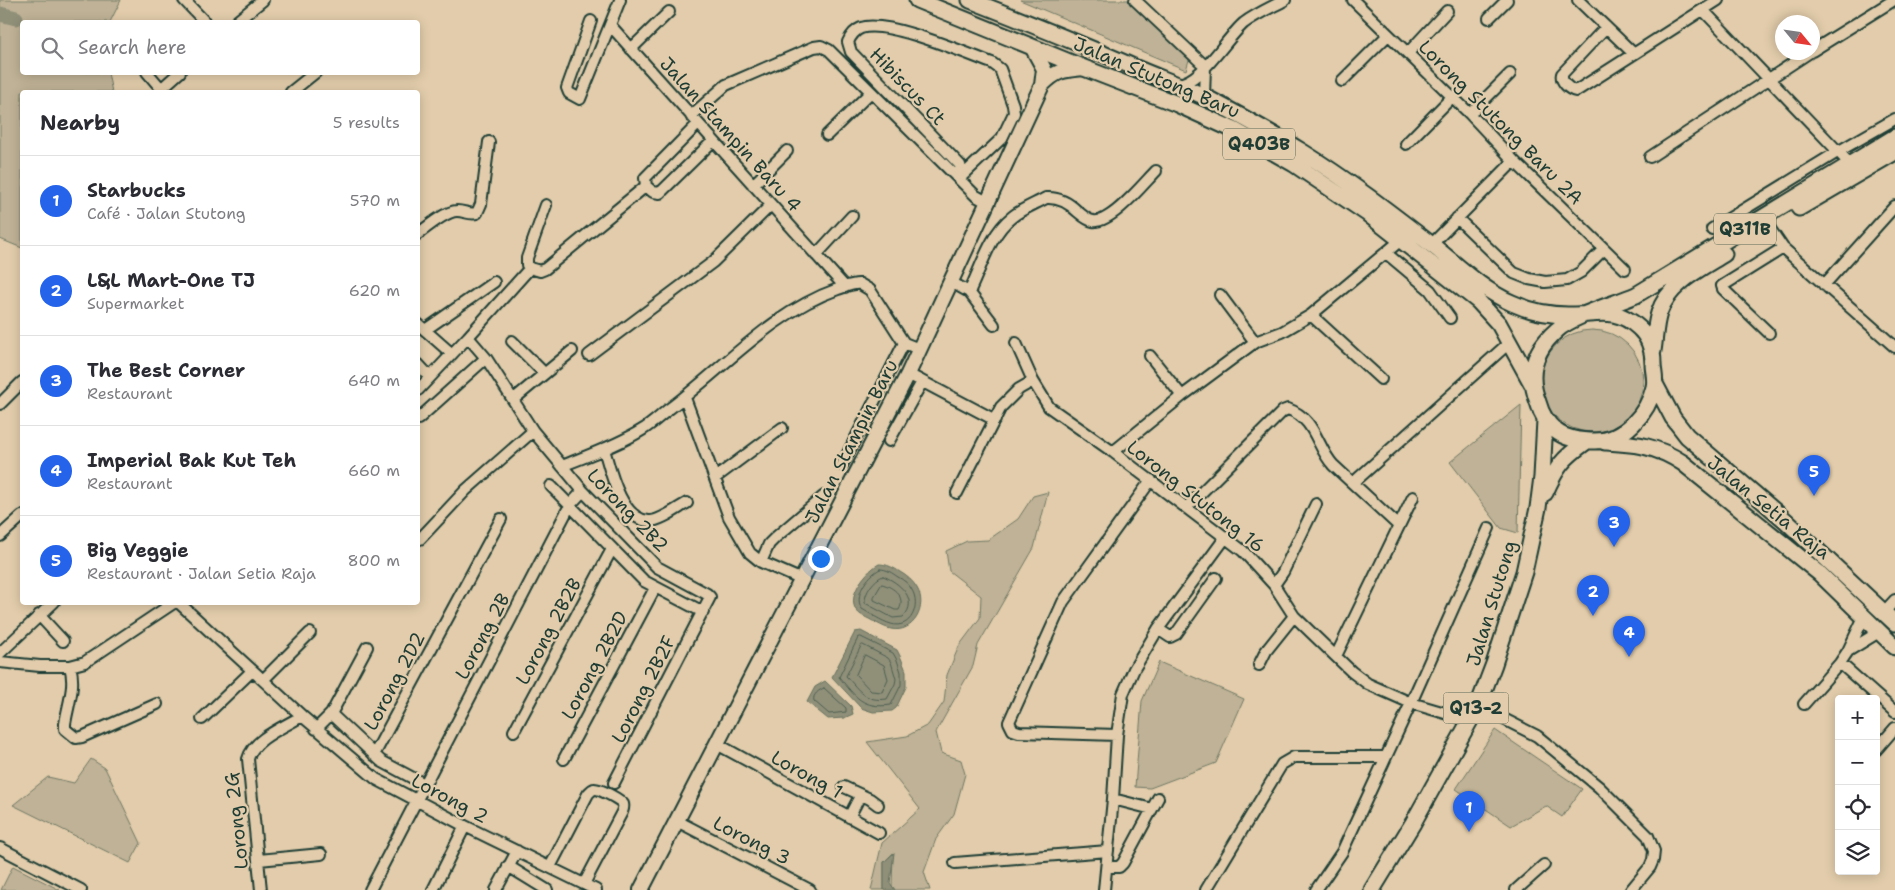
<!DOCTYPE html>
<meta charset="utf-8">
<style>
body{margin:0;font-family:"Shantell Sans",sans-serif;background:#f2f2f3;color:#2b2b33}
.controls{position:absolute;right:15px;bottom:15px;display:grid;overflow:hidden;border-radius:5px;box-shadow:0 2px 12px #0003}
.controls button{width:45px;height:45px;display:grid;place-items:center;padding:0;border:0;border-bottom:1px solid #e1e1e2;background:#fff;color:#2b2b33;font:25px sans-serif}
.compass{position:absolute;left:1775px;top:15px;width:45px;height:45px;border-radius:50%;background:#fff;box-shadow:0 2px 12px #0003;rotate:119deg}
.you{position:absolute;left:820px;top:558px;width:18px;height:18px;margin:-12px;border:4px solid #fff;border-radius:50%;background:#1a73e8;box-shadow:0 0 0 8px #1a73e833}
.badge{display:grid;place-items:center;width:32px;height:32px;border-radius:50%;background:#2563eb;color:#fff;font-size:16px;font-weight:700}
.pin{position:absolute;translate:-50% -41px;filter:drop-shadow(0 1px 2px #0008)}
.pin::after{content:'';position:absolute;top:26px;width:18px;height:15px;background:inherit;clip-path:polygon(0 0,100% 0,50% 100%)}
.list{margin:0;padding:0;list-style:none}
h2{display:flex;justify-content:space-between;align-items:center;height:65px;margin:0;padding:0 20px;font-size:21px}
h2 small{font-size:16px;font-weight:400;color:#7c7c81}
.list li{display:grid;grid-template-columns:32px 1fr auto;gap:15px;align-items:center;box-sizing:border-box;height:90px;padding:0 20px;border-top:1px solid #e1e1e2}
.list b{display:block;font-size:19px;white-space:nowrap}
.list p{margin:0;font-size:16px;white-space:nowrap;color:#7c7c81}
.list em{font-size:16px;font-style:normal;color:#7c7c81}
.icon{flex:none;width:28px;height:28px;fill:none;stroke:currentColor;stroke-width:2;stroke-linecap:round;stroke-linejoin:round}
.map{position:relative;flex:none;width:1895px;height:890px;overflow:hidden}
.search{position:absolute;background:#fff;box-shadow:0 2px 12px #0003;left:20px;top:20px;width:400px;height:55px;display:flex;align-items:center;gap:12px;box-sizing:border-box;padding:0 18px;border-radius:5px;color:#7c7c81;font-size:19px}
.panel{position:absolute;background:#fff;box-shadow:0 2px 12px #0003;left:20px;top:90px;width:400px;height:515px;border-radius:5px}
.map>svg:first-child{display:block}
</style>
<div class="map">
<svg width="1895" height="890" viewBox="0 0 1895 890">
<rect width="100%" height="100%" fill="#e2ccab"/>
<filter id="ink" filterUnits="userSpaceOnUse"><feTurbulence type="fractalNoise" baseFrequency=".02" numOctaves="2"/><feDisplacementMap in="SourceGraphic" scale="10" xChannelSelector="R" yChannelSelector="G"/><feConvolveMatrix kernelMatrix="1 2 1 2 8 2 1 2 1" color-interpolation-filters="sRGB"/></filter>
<g filter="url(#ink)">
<path fill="#bfb296" stroke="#6f7865" d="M 0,0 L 121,0 L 110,22 L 22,22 L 22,72 L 108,73 L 112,92 L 22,92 L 22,248 L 0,239 Z
M 1020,0 L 1128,0 L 1189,60 L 1186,70 Z
M1541 381a51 51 0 1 1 102 0a51 51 0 1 1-102 0Z
M 1521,405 L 1518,533 L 1501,528 L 1450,462 Z
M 1048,492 L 1034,548 L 978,645 L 973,666 L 936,732 L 941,753 L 961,760 L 965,774 L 954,814 L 936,839 L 924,872 L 930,890 L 895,890 L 892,886 L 893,853 L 884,862 L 884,890 L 871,890 L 882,843 L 920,809 L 867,742 L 907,736 L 928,725 L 944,702 L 947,675 L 959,646 L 980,618 L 981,596 L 949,571 L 946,551 L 967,541 L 988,540 L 1018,519 L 1033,496 Z
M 1159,662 L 1244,699 L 1216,763 L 1150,788 L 1135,787 L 1142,701 Z
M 1495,730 L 1582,789 L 1562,817 L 1546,806 L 1511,826 L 1456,789 Z
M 91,759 L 105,768 L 141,843 L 130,863 L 13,805 L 48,777 L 74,783 Z
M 13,866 L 60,890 L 1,890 Z"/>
<path fill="#909079" stroke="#636f5d" d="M 879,564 C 887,564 894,568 900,572 C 907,576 913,581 917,588 C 928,606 914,634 891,629 C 882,627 872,620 863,616 C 840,604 864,572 879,564 Z
M 861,631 L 897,650 L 901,658 L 906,671 L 906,687 L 896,708 L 892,711 L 873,712 L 861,708 L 832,677 L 855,632 Z
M 825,681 L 851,706 L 853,714 L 844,718 L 828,719 L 807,702 L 815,687 Z
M 894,853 L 890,883 L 895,890 L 884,890 L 884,862 Z"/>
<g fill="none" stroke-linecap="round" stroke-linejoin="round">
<path stroke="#4c5e50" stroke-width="1" d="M 880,569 C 887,569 892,573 898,577 C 904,580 909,584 912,590 C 921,605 911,630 891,624 C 881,621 871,614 862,609 C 853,596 867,576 880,569 Z
M 883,576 C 899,582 920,600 903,617 L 893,618 L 865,603 C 864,593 874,579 883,576 Z
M 882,584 C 894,587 906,597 899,610 L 895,610 L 874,600 L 874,597 Z
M 861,637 L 893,653 L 897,660 L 901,672 L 901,685 L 891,705 C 862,709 856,697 839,677 L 858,638 Z
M 863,645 L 888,658 L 891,662 L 896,679 L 895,684 L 887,699 C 865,702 860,691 846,676 L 861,646 Z
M 865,655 L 884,665 L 888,679 L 882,692 L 871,691 L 856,675 Z
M 824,688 L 846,708 L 846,712 L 829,714 L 814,701 C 812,695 819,690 824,688 Z"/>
<path stroke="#909079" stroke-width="15" d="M 0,14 L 16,18"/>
<g stroke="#1f3d34" stroke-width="14">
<path id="street" d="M 184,0 L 205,22
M 1135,0 L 1205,66
M 1353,0 L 1470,114 L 1514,161 L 1625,269
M 1578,0 L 1633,53
M 1703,10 L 1850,164
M 1489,18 L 1507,0
M 591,21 L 567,88 L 569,93 L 580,99 L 620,0
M 236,22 L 263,0
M 610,25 L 845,287
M 1606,27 L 1562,74 C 1560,81 1569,90 1576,91 L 1718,0
M 631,49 L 669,12
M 1812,51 L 1894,0
M 1408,53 L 1447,11
M 147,72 L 164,92
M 1342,81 L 1388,35
M 1175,84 C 1200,86 1226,38 1244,23 C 1256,14 1272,7 1285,0
M 161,89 L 180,72
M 291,92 L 316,72
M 1204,97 L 1205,66
M 1470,114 L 1510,74
M 691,116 L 726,85 L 814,47 L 821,46 L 829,50 L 976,196 L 987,202
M 698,124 L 645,178 L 646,186 L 653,192 L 660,193 L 713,141
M 827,135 L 871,92
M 1406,144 L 1452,97
M 1650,157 L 1810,52
M 955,175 L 961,169 L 960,165 L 851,52 L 848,42 C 851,35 854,31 861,28 C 887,19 965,53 992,63 L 1000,69 L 1013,105 L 1014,113 L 1002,138 L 959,179
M 753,185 L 787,151
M 1457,218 L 1514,273 L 1529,279 L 1545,282 L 1567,280 L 1581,272 L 1604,249
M 1768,226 L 1783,248 L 1895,347
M 1712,229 L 1839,151 L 1895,119
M 418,234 C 427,227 446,211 457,211 C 464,211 470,215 477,213 L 481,204 L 489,142
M 1431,245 L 1514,161
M 1386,253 L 1430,290 L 1450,318
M 816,255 L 852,216
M 530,268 L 540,271 L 545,269 L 646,186
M 530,268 L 527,265 L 527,258 L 546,205
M 951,282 L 969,292
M 1824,285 L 1895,206
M 1220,295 L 1255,342
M 1311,315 L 1381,379
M 418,324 L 452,354
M 994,325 L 969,292 C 981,268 990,234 1012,217 C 1022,209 1035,204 1046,198 C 1059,197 1069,203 1077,211 C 1082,215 1087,220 1093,221 C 1111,224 1144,183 1156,171
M 425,330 L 494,282
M 1769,333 L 1723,289 L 1722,286 L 1783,248
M 468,337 L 530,268
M 512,341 L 544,373
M 1016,343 L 1033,381 L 1049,407 L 1113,452 L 1243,551 L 1274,585 L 1294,616 L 1352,672 L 1368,684 L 1411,703 L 1469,720
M 589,355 L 713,262 L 771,205
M 1150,356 L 1182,396
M 418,364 L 430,377
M 908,374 L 995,420
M 418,390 L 468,337 L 486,358 L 533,431 L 583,491 L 657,567 L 707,594 L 710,597 L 614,783
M 685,398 L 729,517 L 750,553 L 761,562 L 800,579
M 514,399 L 572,351
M 0,404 L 22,382
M 418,419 L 486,358
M 889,441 L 922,382
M 604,449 C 610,470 621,520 649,521 C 659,522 678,508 687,503
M 1113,452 L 1182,396 L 1255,342 L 1282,332 L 1311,315 L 1401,240
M 842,465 L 904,343
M 562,466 C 589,455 618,445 642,430 C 652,424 660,416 669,409 C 724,368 772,312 838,289 C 845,287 853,283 860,284 L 870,290 L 904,343 L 919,349
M 715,478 L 782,428
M 1353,483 L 1510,342
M 551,486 L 644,581 L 703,612
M 957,493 L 1001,407 L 1019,389 L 1033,381
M 1187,507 L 1283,411 L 1288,409 C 1316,419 1316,446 1333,465 L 1399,526
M 0,536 L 22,516
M 420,539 L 466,490 L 533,431
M 761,562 L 769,544 L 776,537 L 824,496
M 1274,585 L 1283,572 L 1316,504
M 178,602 L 302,716 L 376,779 L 465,826 L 596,890
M 1884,612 L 1895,600
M 39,615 L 63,641
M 1158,629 L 1170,637 L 1176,634 L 1216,578
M 1848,651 L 1879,632
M 0,653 L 54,602
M 1336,656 L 1413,497
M 0,662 L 40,666 L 70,666 C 76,686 68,704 65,724 L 65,729 L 76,738 L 82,737 L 157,704
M 1840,663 L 1895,712
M 1259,665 L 1266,651 L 1294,616
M 70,666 L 85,662 L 175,602
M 263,680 L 310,633
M 1804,704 L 1840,663 L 1848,651 L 1864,617
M 1478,706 L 1537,736 L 1599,787 L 1648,836 L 1654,851 L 1653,860 L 1650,867 L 1631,890
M 331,714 L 381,761 L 424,784
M 202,719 L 252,671
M 316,729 L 331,714 L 367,647
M 514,731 L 612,549
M 1117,735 L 1019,732 L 1013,730 L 1009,722 L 1063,602 L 1151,480
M 717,744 L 879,833
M 1876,750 L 1895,728
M 374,755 L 501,519
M 564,759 L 655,588
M 844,787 L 870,799 L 878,805
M 1113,799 L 1152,809
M 849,817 L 860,796
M 677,821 L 810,890
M 0,848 L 81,890
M 259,860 L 321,854
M 955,863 L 1108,851
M 508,866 L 547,890
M 550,867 L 588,794 C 590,792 591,790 594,789 C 599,788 621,800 623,804 C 624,807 623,809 622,812 L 584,884
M 1107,867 L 1119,867 L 1123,863 L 1158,798
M 261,890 L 248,759 C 253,739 284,727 302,716
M 370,890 L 570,505 L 583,491
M 433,890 L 465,826
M 496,890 L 517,851
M 1104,890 L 1113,799 L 1117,735 L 1123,694 L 1134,669 L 1158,629 L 1225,538
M 1206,890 L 1282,764 L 1294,757 L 1385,757
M 1316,890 L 1342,852 L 1411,703 L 1489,528
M 1516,890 L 1544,865"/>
</g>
<g stroke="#1f3d34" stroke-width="18">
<path id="secondary" d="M 1032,47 L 1044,69 L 1042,85
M 641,890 L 908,374 L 1042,85 C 1057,70 1063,70 1084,68"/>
</g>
<g stroke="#1f3d34" stroke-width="19">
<path id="primary" d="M 917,0 L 1084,68 L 1177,104 L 1234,130 L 1294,164 L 1368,214 L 1478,301 L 1499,324 L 1532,384
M 970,0 C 1026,22 1081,44 1136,68 C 1159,78 1183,86 1205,97 C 1237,114 1270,132 1301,151 C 1348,180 1393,215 1437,249 C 1460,268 1484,291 1512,303 C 1530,311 1548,315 1568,315 C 1596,316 1614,305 1639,328 C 1649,337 1653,350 1653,364 C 1653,371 1656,379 1654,387 C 1648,413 1624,441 1595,441 C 1582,441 1566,439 1556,431 C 1547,424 1541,413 1538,402 C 1527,374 1534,350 1557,330 C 1572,316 1615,304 1636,295 L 1895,137
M 1799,208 L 1895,152
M 1653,351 C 1655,339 1655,325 1659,313 C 1668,284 1700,269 1724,254
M 1655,384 L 1673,418 L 1687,436 L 1785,520 L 1895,623
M 1605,442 C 1636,444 1656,445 1683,463 L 1819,573 L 1895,647
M 1545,493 C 1557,466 1562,459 1587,441
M 1372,890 L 1413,823 L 1478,706 L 1494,664 L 1524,572 L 1538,508 L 1542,477 L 1545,420"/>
</g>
<use href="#street" stroke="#e2ccab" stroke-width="10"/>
<use href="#secondary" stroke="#e2ccab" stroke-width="14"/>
<use href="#primary" stroke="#e2ccab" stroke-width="15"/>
</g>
</g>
<g text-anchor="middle" stroke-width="4.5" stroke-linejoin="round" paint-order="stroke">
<g fill="#e2ccab" stroke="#5a6858" stroke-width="1">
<rect x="1223" y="128.5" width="72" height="31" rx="4"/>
<rect x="1714" y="213.5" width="62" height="31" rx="4"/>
<rect x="1443.5" y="692.5" width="65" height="31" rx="4"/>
</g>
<g font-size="18" font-weight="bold" fill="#1f3d34">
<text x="1259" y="150">Q403B</text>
<text x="1745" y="235">Q311B</text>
<text x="1476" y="714">Q13-2</text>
</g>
<g font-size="19" fill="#1f3d34" stroke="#e2ccab">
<text transform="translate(1157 77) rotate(23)" y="7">Jalan Stutong Baru</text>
<text transform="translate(908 86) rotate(46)" y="7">Hibiscus Ct</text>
<text transform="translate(1501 122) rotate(45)" y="7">Lorong Stutong Baru 2A</text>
<text transform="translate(731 134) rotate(48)" y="7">Jalan Stampin Baru 4</text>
<text transform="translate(851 441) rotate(-63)" y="7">Jalan Stampin Baru</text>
<text transform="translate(1196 496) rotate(38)" y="7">Lorong Stutong 16</text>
<text transform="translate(1769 507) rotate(39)" y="7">Jalan Setia Raja</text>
<text transform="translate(628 510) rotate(46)" y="7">Lorong 2B2</text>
<text transform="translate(1491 603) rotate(-73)" y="7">Jalan Stutong</text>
<text transform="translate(548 631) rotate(-62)" y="7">Lorong 2B2B</text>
<text transform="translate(482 636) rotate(-62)" y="7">Lorong 2B</text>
<text transform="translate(594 665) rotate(-62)" y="7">Lorong 2B2D</text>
<text transform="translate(394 681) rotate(-62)" y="7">Lorong 2D2</text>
<text transform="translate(643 689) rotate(-63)" y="7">Lorong 2B2F</text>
<text transform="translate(807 774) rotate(29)" y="7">Lorong 1</text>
<text transform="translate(450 798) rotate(28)" y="7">Lorong 2</text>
<text transform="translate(236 821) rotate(-96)" y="7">Lorong 2G</text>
<text transform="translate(752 840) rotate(27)" y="7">Lorong 3</text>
</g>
</g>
</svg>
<div class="controls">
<button>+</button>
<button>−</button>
<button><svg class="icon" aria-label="locate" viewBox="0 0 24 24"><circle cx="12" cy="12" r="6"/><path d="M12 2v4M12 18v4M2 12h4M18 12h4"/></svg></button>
<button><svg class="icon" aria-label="layers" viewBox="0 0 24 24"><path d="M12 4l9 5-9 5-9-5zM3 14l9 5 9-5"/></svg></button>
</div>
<svg class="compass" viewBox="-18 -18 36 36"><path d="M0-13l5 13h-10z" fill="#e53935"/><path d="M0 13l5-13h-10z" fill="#7c7c81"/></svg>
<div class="you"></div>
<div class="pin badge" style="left:1469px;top:832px">1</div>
<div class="pin badge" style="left:1593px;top:616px">2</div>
<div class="pin badge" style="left:1614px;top:547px">3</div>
<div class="pin badge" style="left:1629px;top:657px">4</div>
<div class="pin badge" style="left:1814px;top:496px">5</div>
<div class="search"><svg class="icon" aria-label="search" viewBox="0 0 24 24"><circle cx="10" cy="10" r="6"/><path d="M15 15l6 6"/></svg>Search here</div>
<section class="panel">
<h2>Nearby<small>5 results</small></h2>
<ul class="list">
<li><span class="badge">1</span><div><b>Starbucks</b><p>Café · Jalan Stutong</p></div><em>570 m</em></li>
<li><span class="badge">2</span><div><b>L&amp;L Mart-One TJ</b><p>Supermarket</p></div><em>620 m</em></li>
<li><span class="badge">3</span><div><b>The Best Corner</b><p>Restaurant</p></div><em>640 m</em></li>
<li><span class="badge">4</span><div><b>Imperial Bak Kut Teh</b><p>Restaurant</p></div><em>660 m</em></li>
<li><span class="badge">5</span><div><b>Big Veggie</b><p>Restaurant · Jalan Setia Raja</p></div><em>800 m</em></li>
</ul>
</section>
</div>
